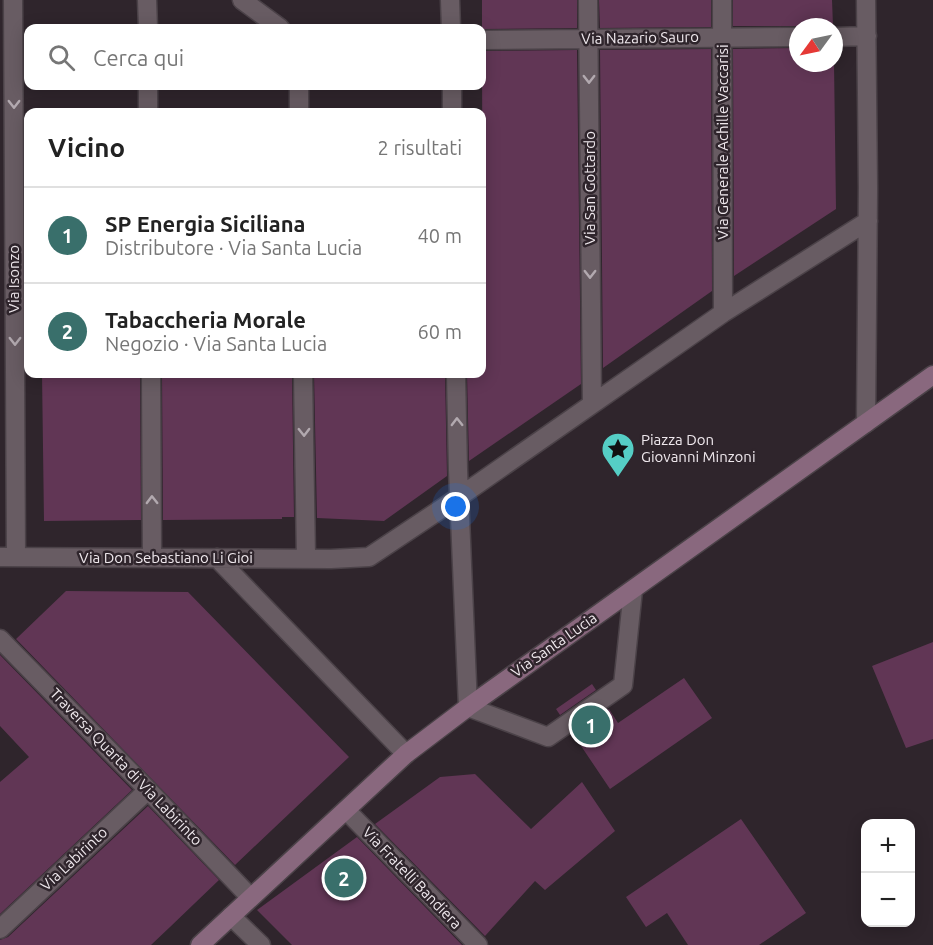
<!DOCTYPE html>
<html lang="it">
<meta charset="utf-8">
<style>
body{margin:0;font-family:Ubuntu,sans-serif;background:#f6f6f6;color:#222}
.controls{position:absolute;right:18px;bottom:18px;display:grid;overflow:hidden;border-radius:12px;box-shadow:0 3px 15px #0003}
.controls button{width:54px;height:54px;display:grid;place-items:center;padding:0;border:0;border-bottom:2px solid #e0e0e0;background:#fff;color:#222;font:30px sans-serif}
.compass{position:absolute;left:789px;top:18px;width:54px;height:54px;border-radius:50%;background:#fff;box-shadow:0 3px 15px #0003;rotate:237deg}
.you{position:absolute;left:456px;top:507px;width:21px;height:21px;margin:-15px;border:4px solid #fff;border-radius:50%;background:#1a73e8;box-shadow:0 0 0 9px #1a73e833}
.badge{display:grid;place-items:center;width:39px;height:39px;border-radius:50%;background:#396f6b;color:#fff;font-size:20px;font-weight:700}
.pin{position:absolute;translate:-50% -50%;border:3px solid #fff;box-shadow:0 2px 6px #0006}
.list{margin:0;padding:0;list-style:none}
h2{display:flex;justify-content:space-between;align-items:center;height:78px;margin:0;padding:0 24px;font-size:26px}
h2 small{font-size:20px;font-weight:400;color:#767676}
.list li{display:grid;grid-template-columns:39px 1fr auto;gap:18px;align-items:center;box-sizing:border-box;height:96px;padding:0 24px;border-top:2px solid #e0e0e0}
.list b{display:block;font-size:22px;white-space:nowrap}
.list p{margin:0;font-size:20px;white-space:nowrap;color:#767676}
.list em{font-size:20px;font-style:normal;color:#767676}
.icon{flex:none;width:33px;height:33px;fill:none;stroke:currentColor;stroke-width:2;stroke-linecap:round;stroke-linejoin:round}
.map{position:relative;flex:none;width:933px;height:945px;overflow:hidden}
.search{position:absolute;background:#fff;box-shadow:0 3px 15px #0003;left:24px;top:24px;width:462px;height:66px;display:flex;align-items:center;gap:15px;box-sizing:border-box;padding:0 21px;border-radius:12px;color:#767676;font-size:22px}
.panel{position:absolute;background:#fff;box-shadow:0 3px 15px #0003;left:24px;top:108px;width:462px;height:270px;border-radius:12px}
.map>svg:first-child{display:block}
</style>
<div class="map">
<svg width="933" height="945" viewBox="0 0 933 945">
<rect width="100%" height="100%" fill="#2f252c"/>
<path fill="#613655" d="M 482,0 L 577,0 L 577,28 L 482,29 Z
M 599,0 L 711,0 L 711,27 L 600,28 Z
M 733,0 L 832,0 L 833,26 L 733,26 Z
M 798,48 L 798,63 L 834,63 L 836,209 L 734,276 L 733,49 Z
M 711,49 L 712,291 L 603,368 L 600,50 Z
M 577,50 L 581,384 L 469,461 L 467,374 L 483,374 L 482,51 Z
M 42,374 L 140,374 L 141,520 L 44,521 Z
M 162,374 L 292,374 L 294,517 L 282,517 L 282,519 L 163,520 Z
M 314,374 L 445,374 L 447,476 L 384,521 L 317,518 Z
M 66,591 L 188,592 L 349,757 L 235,865 L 16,639 Z
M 933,642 L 933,739 L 906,748 L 872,666 Z
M 0,655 L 132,790 L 0,914 L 0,782 L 29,757 L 0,726 Z
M 684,678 L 712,718 L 610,789 L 573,734 L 609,709 L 618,723 Z
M 592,684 L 596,690 L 560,715 L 556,709 Z
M 475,774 L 531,829 L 582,782 L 615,831 L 545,890 L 535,881 L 485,936 L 375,824 L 440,777 Z
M 148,806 L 219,880 L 170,927 L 151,945 L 0,945 L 0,940 L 8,937 Z
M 741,819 L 806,913 L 759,945 L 688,945 L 667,913 L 646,927 L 626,897 Z
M 357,837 L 462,945 L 292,945 L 257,910 Z"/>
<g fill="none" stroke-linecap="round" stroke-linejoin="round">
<g stroke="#4b4248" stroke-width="21">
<path id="lane" d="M 468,707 L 548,737 L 623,685 L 633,590"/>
</g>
<g stroke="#4b4248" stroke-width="21">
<path id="street" d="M 13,0 L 16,557
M 147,0 L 148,28
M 242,0 L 280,28
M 450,0 L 451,28
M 588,0 L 592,404
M 722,0 L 723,313
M 834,37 L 867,36
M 482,40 L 798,37
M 148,86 L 148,112
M 299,86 L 299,112
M 452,86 L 452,112
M 151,374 L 152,558
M 303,374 L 306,558
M 456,374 L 458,470 L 468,707
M 866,423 L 868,188 L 866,0
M 0,557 L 331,559 L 369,557 L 459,497 L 723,313 L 868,221
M 217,558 L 406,754
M 0,639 L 148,790 L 250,897
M 346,810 L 478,945
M 231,916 L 261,945
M 0,929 L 148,790"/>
</g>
<g stroke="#4b4248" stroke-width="21">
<path id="secondary" d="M 200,945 L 406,754 L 468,707 L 933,375"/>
</g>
<use href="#lane" stroke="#685c63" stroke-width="18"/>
<use href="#street" stroke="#685c63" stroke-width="18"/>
<use href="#secondary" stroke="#89687e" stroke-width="18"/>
</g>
<defs><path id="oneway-chevron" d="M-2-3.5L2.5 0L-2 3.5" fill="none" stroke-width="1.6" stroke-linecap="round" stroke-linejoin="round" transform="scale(1.5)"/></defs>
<g stroke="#b2a9af">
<use href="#oneway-chevron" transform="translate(589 79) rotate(90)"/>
<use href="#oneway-chevron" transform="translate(14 104) rotate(90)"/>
<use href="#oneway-chevron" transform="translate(590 274) rotate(90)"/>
<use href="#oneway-chevron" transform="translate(15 341) rotate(90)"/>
<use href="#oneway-chevron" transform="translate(457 422) rotate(-91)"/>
<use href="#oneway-chevron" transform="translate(304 432) rotate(89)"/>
<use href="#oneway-chevron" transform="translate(152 500) rotate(-91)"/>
</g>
<defs>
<g id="sight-pin" transform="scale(1.725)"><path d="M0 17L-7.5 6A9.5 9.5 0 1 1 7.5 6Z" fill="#55cec5" stroke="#2f252c"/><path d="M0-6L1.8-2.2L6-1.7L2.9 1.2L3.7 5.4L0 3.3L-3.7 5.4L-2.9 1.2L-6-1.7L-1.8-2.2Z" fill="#111"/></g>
</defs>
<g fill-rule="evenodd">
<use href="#sight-pin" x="618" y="449"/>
</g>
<g text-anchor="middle" stroke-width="5" stroke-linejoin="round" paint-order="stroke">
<g font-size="15" fill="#efe8ed" stroke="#2f252c">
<text transform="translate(640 38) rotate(-1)" y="5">Via Nazario Sauro</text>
<text transform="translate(723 142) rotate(-90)" y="5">Via Generale Achille Vaccarisi</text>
<text transform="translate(590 188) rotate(-90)" y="5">Via San Gottardo</text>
<text transform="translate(14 279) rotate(-90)" y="5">Via Isonzo</text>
<text x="166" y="563">Via Don Sebastiano Li Gioi</text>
<text transform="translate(554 645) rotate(-35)" y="5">Via Santa Lucia</text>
<text transform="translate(126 767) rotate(46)" y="5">Traversa Quarta di Via Labirinto</text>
<text transform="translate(74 859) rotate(-43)" y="5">Via Labirinto</text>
<text transform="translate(412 878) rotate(46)" y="5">Via Fratelli Bandiera</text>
</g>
<g font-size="15" fill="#efe8ed" stroke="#2f252c" text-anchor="start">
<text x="641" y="445">Piazza Don<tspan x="641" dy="17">Giovanni Minzoni</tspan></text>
</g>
</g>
</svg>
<div class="controls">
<button>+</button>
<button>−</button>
</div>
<svg class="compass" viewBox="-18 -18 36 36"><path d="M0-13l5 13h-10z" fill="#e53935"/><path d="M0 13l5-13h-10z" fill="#767676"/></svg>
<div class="you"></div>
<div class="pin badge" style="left:591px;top:725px">1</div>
<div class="pin badge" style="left:344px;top:878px">2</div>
<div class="search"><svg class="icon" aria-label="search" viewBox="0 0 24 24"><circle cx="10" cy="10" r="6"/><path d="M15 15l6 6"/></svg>Cerca qui</div>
<section class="panel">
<h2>Vicino<small>2 risultati</small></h2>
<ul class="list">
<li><span class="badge">1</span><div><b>SP Energia Siciliana</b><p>Distributore · Via Santa Lucia</p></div><em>40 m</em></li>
<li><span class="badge">2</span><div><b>Tabaccheria Morale</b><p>Negozio · Via Santa Lucia</p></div><em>60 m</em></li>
</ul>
</section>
</div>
